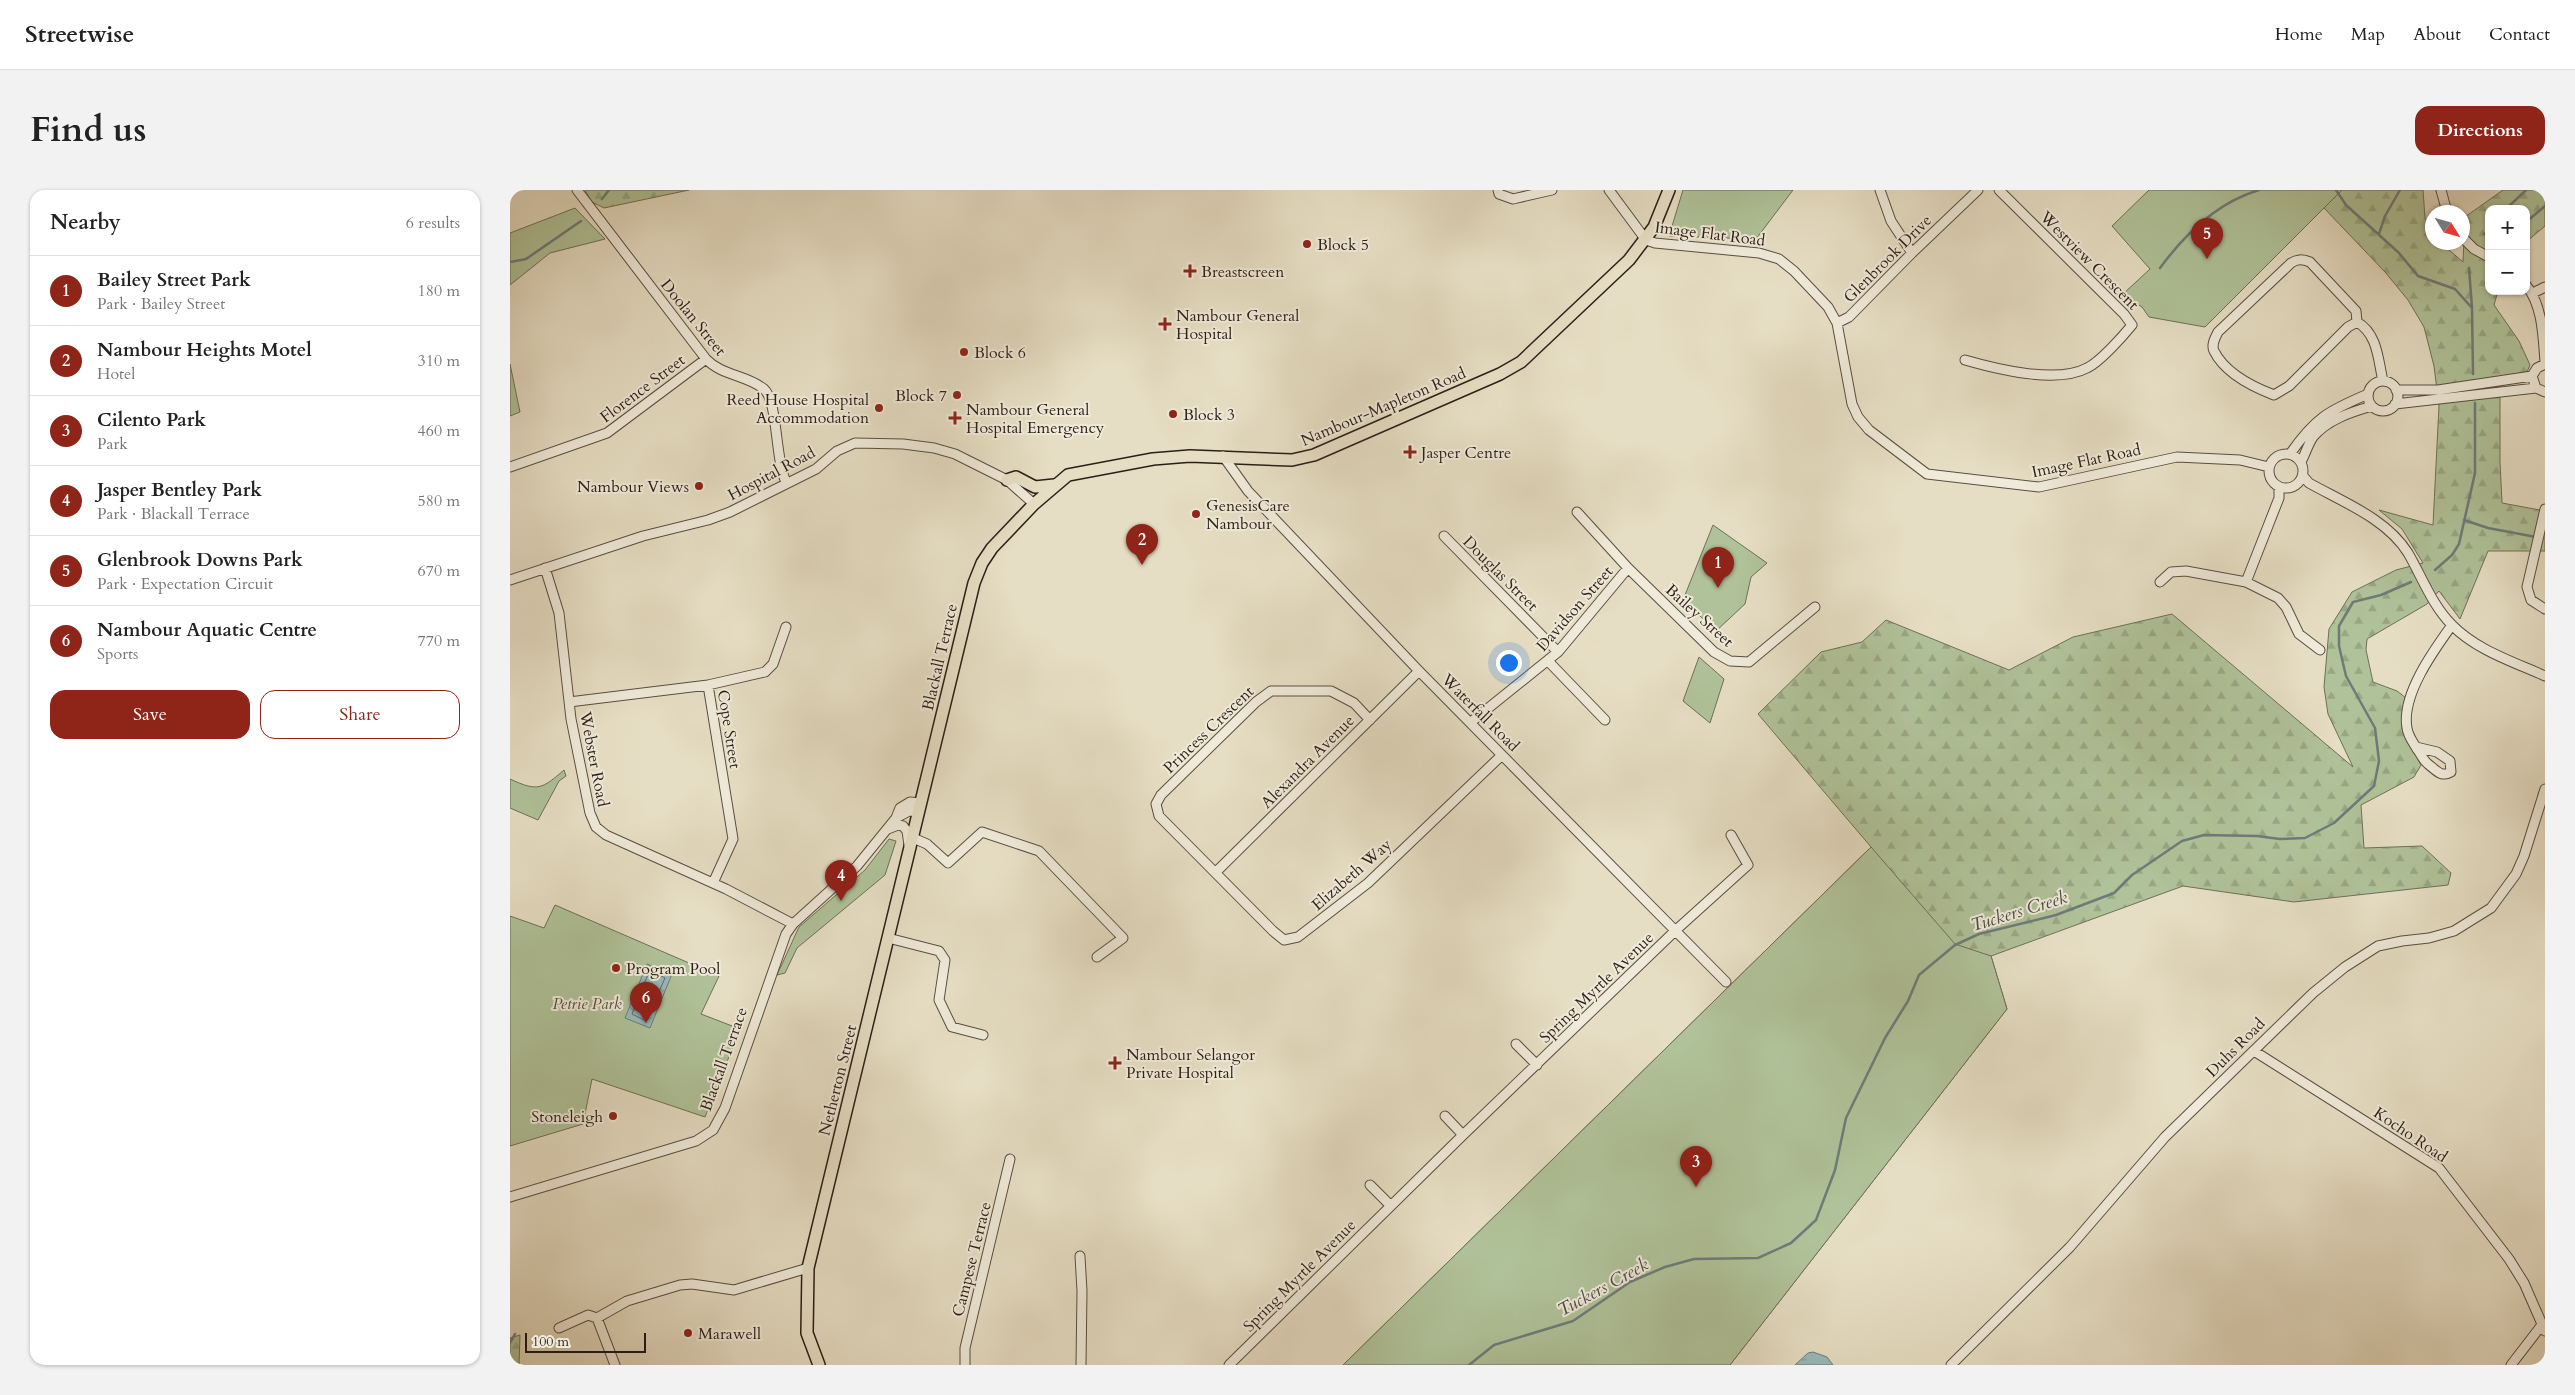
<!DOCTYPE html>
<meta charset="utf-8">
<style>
body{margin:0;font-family:Cardo,serif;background:#f2f2f2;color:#222}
.controls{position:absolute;right:15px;top:15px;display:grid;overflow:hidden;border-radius:10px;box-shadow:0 1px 4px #0004}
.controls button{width:45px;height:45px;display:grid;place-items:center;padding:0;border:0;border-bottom:1px solid #e0e0e0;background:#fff;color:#222;font:25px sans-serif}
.compass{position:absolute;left:1915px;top:15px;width:45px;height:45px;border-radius:50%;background:#fff;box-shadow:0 1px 4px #0004;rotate:127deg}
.scale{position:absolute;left:15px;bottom:12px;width:121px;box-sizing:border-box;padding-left:5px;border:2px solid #2c1e17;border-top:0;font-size:14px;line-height:18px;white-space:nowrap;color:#2c1e17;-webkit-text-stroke:4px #efead9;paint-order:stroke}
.you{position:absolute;left:998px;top:472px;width:18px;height:18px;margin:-12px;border:4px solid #fff;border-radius:50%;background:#1a73e8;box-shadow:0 0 0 8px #1a73e833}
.badge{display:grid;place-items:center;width:32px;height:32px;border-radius:50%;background:#8f2418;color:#fff;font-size:16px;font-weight:700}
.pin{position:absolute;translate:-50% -41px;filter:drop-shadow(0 1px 2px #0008)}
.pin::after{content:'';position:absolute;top:26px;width:18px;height:15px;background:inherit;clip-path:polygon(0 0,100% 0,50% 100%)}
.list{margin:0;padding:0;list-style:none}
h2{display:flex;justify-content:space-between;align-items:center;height:65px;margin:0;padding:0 20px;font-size:21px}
h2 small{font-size:16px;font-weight:400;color:#767676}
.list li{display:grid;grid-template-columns:32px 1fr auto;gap:15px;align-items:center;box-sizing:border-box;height:70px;padding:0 20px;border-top:1px solid #e0e0e0}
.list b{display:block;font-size:19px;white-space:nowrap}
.list p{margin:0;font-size:16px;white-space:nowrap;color:#767676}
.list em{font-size:16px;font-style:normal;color:#767676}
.actions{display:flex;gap:10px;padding:15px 20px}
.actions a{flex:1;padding:11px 0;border:1px solid #8f2418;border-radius:15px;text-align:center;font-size:18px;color:#8f2418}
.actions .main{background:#8f2418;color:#fff}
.map{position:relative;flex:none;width:2035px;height:1175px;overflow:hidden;border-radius:15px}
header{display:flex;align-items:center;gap:30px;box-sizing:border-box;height:70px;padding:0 25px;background:#fff;border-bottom:1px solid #e0e0e0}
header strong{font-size:24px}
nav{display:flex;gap:28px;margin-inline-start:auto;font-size:18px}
.intro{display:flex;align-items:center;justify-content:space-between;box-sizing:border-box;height:120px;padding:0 30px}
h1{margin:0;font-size:35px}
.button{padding:12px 22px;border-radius:15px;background:#8f2418;color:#fff;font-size:18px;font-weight:700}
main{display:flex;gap:30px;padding:0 30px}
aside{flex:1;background:#fff;border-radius:15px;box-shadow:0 1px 4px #0004}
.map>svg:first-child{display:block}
</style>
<header>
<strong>Streetwise</strong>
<nav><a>Home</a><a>Map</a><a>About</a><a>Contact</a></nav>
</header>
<div class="intro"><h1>Find us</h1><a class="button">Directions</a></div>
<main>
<aside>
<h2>Nearby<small>6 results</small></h2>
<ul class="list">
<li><span class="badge">1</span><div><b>Bailey Street Park</b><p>Park · Bailey Street</p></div><em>180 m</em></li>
<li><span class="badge">2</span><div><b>Nambour Heights Motel</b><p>Hotel</p></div><em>310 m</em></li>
<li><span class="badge">3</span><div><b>Cilento Park</b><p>Park</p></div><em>460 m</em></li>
<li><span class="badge">4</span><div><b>Jasper Bentley Park</b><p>Park · Blackall Terrace</p></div><em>580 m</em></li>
<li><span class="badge">5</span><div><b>Glenbrook Downs Park</b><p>Park · Expectation Circuit</p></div><em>670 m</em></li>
<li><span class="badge">6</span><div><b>Nambour Aquatic Centre</b><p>Sports</p></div><em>770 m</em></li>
</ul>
<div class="actions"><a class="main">Save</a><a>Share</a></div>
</aside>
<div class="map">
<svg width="2035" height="1175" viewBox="0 0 2035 1175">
<defs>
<pattern id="forest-firs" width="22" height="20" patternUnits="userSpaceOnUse" patternTransform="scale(1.25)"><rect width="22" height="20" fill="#b0c299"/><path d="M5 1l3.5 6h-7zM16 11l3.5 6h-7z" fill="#98a683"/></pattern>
<pattern id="water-ripples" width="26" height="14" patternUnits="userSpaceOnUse" patternTransform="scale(1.25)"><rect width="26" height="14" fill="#98bbbc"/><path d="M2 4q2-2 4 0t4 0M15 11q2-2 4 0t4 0" fill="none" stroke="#83a0a1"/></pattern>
</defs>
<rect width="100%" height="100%" fill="#e6dec4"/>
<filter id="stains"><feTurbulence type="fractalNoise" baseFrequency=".004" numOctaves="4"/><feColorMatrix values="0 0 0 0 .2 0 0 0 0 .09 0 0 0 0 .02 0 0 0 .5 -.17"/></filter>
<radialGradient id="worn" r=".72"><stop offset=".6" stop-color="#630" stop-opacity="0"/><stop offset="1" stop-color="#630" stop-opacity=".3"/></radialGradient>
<path fill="url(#forest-firs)" stroke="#6e7058" d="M 75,0 L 179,0 L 94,18 L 82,12 Z
M 1778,0 L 1913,0 L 1915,28 L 1922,40 L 1922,52 L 1931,53 L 1953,72 L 1955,27 L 1993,0 L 2035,0 L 2035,36 L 2016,52 L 2016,19 L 1979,19 L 1979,101 L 1988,101 L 1984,115 L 2009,151 L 2020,175 L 2017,182 L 1990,186 L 1990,272 L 1992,313 L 2035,321 L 2035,361 L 1978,361 L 1950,429 L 1929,401 L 1917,414 L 1857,449 L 1856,460 L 1863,492 L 1887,501 L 1896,508 L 1892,539 L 1911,575 L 1904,587 L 1851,615 L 1854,658 L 1912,656 L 1941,683 L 1938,695 L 1784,712 L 1673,696 L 1481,766 L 1497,819 L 1220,1175 L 833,1175 L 1361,657 L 1248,524 L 1311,462 L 1352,452 L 1376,430 L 1499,480 L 1563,447 L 1662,424 L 1843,577 L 1818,524 L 1814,497 L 1819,439 L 1842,402 L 1886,380 L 1913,373 L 1892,339 L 1869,320 L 1923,335 L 1929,216 L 1924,176 L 1914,137 L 1898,110 L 1875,82 L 1814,18 Z
M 10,1145 L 9,1175 L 0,1175 L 0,1148 Z"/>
<path fill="#b0c299" stroke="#6e7058" d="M 1173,0 L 1283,0 L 1246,49 L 1159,46 Z
M 1639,0 L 1832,0 L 1695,137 L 1639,127 L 1632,117 L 1612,105 L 1640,79 L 1602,36 Z
M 65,18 L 95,49 L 40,63 L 0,95 L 0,43 Z
M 0,174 L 10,222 L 0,226 Z
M 1203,335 L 1257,373 L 1241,387 L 1235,414 L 1206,441 L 1173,410 Z
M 1189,467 L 1214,489 L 1200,533 L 1173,511 Z
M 54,580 L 56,586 L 49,591 L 28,630 L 0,618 L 0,589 C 28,602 32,599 54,580 Z
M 379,649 L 386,651 L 375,685 L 287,758 L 275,783 L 267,785 L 289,737 L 355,680 Z
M 1361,657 L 1445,754 L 1481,766 L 1497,819 L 1220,1175 L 833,1175 Z
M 45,715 L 209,786 L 191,824 L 230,839 L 195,927 L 82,889 L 73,934 L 0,956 L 0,726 L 34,738 Z"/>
<path fill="url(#water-ripples)" stroke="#6d7c7a" d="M 137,774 L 162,784 L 140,838 L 115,828 Z
M 1303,1162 L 1317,1167 L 1323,1175 L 1285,1175 L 1298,1163 Z"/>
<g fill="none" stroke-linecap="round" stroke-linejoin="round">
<path stroke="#626c6a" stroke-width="1" d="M 142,781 L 155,788 L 136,831 L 122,824 L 139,782 Z"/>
<path stroke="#6d7c7a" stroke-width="2.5" d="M 1826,0 L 1836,15 L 1889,63 L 1908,86 L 1945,99 L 1962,118
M 92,9 L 99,0
M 1996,19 L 2016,0
M 2016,32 L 2035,16
M 1869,44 L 1875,26 L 1890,0
M 1974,44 L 1979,42
M 0,72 L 16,69 L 71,31
M 1650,78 C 1675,44 1708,12 1749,0
M 1959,78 L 1962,118 L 1963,184
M 1954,330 L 1978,338 L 2026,347
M 1925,380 L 1942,365 L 1949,354 L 1965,283 L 1965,213
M 0,1153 L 5,1144
M 959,1175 L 984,1155 L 1063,1131 L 1120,1092 L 1155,1077 L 1184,1069 L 1248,1068 L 1281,1053 L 1306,1030 L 1325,980 L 1336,928 L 1375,848 L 1398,811 L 1409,785 L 1445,755 L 1469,744 L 1546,725 L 1604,703 L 1622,685 L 1672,651 L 1694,645 L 1747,646 L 1770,649 L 1795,648 L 1824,633 L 1864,596 L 1869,571 L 1865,538 L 1836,486 L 1829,456 L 1829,436 L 1843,412 L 1871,405 L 1901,392"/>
<g stroke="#5a4e42" stroke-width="11">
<path id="minor" d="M 67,0 L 196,169 C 212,186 237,185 254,199 C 268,211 265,270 276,292
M 988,0 L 989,4 L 1003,9 L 1042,0
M 1099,0 L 1136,50 L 1145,53 L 1249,63 L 1269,69 L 1284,81 L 1318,117 L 1327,133 L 1342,214 L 1348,227 L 1359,240 L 1417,284 L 1529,297 L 1667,267 L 1730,270 L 1759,277
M 1370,0 L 1381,31 L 1402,63
M 1931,0 L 1937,22
M 1952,47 L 1964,59 L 1979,67
M 2016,95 C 2033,116 2033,147 2035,172
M 2023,103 L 2035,97
M 1847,132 L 1838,137 L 1779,196 L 1764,205 C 1743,197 1715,183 1704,161 C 1701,155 1705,148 1708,142 L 1781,73 C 1787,69 1792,69 1800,72 L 1846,121 L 1847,132 C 1868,144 1868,170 1873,191
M 1327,133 L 1339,127 L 1402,63 L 1468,0
M 1455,170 C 1486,179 1547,194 1577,178 C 1590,172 1613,146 1622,135 L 1614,124 L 1489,0
M 2035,174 L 2027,178 L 2022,186 L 2026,198 L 2035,202
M1858 206a15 15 0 1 1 30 0a15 15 0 1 1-30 0Z
M 1886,200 L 1928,200 L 2022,186
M 1885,214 L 2026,198
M1759 281a17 17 0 1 1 34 0a17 17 0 1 1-34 0Z
M 1780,264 C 1805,228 1818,221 1858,204
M 713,266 L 738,301 L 909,481 L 1216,792
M 1791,272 C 1795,265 1798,254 1803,247 C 1817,230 1841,222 1862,216
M 0,277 L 97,243 L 196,169
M 1793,286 L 1799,293 C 1833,312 1877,329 1898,363 C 1912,387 1922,415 1942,435 C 1966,460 2004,472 2035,486
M 2035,319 L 2017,397 L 2021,410 L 2035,419
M 1067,322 L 1118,378 L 1204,462 L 1220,471 L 1239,472 L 1305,417
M 934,346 L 1048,462
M 35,378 L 49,423 L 61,529 L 80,623 L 86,637 L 96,645 L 216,699 L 283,734
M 0,390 L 133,346 L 198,330 L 220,322 L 306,279 L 327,261 L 345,253 L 393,254 L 424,258 L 445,264 L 497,290 L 524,314
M 1650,392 L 1661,382 L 1676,381 L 1736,392 L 1768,408 L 1776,417 L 1789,444 L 1810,460
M 1736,392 L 1769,308 L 1769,298
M 1038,471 L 1095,530
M 198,495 L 223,649 L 203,693
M 59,512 L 198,495 L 255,482 L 263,474 L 276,437
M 860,530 L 844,513 L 821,501 L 761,501 L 746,512 L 651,605 L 646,614 L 649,626 L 763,741 L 774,750 L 788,747 L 858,693 L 992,565
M 961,532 L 1048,462 L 1118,378
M 1906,557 L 1927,562 L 1940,571 L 1941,582 C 1931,588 1926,580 1918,574 C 1913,570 1911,564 1907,559 C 1903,552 1898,546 1897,538 C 1891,505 1924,460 1942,435
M 386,628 L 399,621 L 409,622
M 378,639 L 388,635 L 393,636 L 397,641 L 399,655
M 403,648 L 417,654 L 438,673 L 472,642 L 529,661 L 613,748 L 587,767
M 706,682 L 909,481
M 378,748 L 429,761 L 435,770 L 429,810 L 442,837 L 473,845
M 1006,854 L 1027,875
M 1744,861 L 1929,978 L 1999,1069 L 2014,1093 L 2035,1141
M 935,926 L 953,945
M 860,995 L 880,1015
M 0,1007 L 186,951 L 203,940 L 215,918 L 276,744 L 283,734 L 347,676 L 386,628 L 390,618 L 400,612 L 411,613
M 570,1066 L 572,1101 L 571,1175
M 87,1128 L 105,1175
M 49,1138 L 78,1125 L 87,1128 L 117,1111 L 170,1095 L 182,1094 L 224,1100 L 298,1078
M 455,1175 L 455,1158 L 500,969
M 719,1175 L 953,945 L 1166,740 L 1238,675 L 1221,645
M 1441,1175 L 1560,1057 L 1655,947 L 1803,803 L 1835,777 L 1868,756 L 1892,751 L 1919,748 L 1944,741 L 1981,718 L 2006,684 L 2014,666 L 2035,599
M 2001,1175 L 2031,1136"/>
</g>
<g stroke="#2c1e17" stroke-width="14">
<path id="major" d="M 497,290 L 506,287 L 525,297 L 544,295
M 309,1175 L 297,1143 L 298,1078 L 464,393 L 472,373 L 482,358 L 524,314 L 558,285 L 643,269 L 680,266 L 782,270 L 804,265 L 990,184 L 1011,172 L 1119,70 L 1144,37 L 1159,0"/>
</g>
<use href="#minor" stroke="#efead9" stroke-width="9"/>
<use href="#major" stroke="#e6dec4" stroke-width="11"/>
</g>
<g fill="#8f2418" stroke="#efead9" stroke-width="2">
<circle cx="797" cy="54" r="5"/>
<path d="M677.5 73.5h5v5h5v5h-5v5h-5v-5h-5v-5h5z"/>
<path d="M652.5 126.5h5v5h5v5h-5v5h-5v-5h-5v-5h5z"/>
<circle cx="454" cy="162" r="5"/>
<circle cx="447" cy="205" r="5"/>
<circle cx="369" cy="218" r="5"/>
<circle cx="663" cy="224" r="5"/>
<path d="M442.5 220.5h5v5h5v5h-5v5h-5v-5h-5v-5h5z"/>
<path d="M897.5 254.5h5v5h5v5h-5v5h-5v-5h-5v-5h5z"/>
<circle cx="189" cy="296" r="5"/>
<circle cx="686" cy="324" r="5"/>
<circle cx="106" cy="778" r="5"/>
<path d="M602.5 865.5h5v5h5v5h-5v5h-5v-5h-5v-5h5z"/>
<circle cx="103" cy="926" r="5"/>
<circle cx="178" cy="1143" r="5"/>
</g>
<g text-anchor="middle" stroke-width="4" stroke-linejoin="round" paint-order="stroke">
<g font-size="16" fill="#2c1e17" stroke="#efead9">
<text transform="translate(1200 43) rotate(7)" y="6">Image Flat Road</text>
<text transform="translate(1377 68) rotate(-45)" y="6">Glenbrook Drive</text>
<text transform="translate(1580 70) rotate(45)" y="6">Westview Crescent</text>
<text transform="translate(184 127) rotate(51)" y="6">Doolan Street</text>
<text transform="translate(132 198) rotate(-37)" y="6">Florence Street</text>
<text transform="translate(873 216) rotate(-23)" y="6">Nambour-Mapleton Road</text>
<text transform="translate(1576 270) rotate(-12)" y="6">Image Flat Road</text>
<text transform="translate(261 283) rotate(-28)" y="6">Hospital Road</text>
<text transform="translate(991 383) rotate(45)" y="6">Douglas Street</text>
<text transform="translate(1064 418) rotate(-49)" y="6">Davidson Street</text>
<text transform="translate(1190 425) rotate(42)" y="6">Bailey Street</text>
<text transform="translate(429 467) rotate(-77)" y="6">Blackall Terrace</text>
<text transform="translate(971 522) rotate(45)" y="6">Waterfall Road</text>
<text transform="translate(220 539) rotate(81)" y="6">Cope Street</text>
<text transform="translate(698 539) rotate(-44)" y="6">Princess Crescent</text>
<text transform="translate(85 569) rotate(79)" y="6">Webster Road</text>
<text transform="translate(797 571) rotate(-45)" y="6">Alexandra Avenue</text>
<text transform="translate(841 684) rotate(-41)" y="6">Elizabeth Way</text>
<text transform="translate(1086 797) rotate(-44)" y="6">Spring Myrtle Avenue</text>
<text transform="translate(1725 857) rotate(-45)" y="6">Duhs Road</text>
<text transform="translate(213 869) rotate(-70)" y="6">Blackall Terrace</text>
<text transform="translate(327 890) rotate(-76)" y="6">Netherton Street</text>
<text transform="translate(1901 944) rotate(34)" y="6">Kocho Road</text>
<text transform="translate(461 1069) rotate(-76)" y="6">Campese Terrace</text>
<text transform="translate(789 1085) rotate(-45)" y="6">Spring Myrtle Avenue</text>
</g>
<g font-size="16" fill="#2c1e17" stroke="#efead9" text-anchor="start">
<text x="807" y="60">Block 5</text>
<text x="691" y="87">Breastscreen</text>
<text x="666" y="131">Nambour General<tspan x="666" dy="18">Hospital</tspan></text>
<text x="464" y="168">Block 6</text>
<text x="437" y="211" text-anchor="end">Block 7</text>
<text x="359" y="215" text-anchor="end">Reed House Hospital<tspan x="359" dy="18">Accommodation</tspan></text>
<text x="456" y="225">Nambour General<tspan x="456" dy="18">Hospital Emergency</tspan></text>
<text x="673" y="230">Block 3</text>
<text x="911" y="268">Jasper Centre</text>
<text x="179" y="302" text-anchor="end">Nambour Views</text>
<text x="696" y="321">GenesisCare<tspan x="696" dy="18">Nambour</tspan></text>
<text x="116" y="784">Program Pool</text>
<text x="616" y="870">Nambour Selangor<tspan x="616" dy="18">Private Hospital</tspan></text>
<text x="93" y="932" text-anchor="end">Stoneleigh</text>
<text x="188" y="1149">Marawell</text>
</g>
<g font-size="16" font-style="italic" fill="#544f3e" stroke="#efead9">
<text x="77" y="819">Petrie Park</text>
</g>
<g font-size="18" font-style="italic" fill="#4c4d49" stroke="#efead9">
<text transform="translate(1509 721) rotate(-17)" y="6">Tuckers Creek</text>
<text transform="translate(1093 1097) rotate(-29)" y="6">Tuckers Creek</text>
</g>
</g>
<rect width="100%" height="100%" filter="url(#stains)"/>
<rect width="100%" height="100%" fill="url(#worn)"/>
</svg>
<div class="controls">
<button>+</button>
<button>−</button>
</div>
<svg class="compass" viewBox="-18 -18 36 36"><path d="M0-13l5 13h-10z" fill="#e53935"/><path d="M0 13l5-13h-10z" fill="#767676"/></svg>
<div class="scale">100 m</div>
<div class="you"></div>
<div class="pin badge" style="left:1208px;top:398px">1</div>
<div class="pin badge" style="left:632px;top:375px">2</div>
<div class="pin badge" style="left:1186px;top:997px">3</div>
<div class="pin badge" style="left:331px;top:711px">4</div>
<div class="pin badge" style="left:1697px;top:69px">5</div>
<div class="pin badge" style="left:136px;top:833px">6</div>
</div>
</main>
